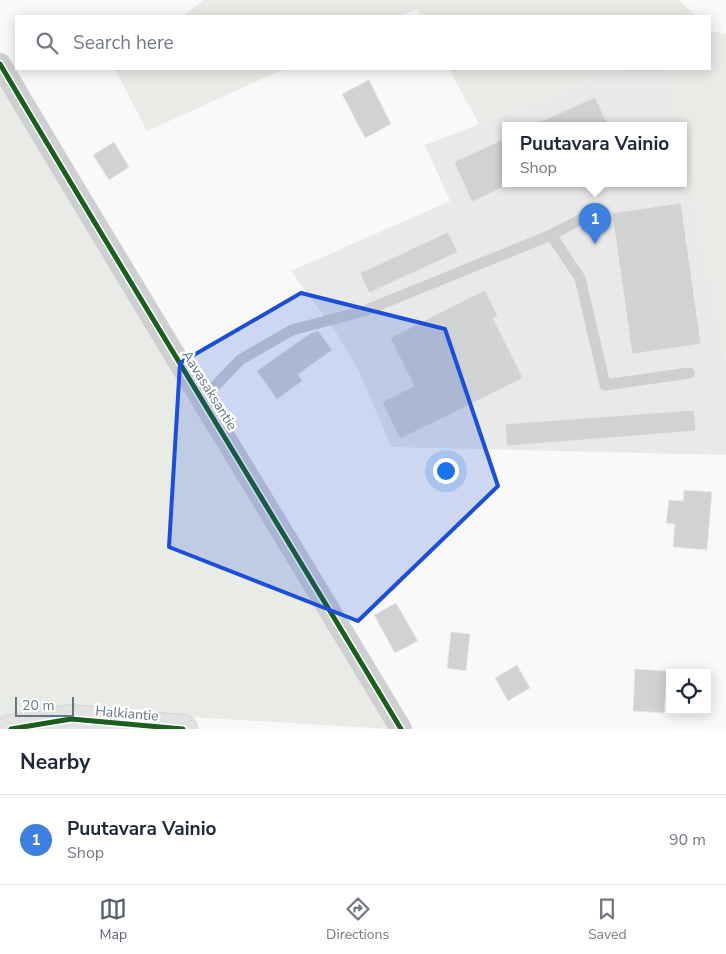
<!DOCTYPE html>
<style>
body{margin:0;font-family:"Nunito Sans",sans-serif;background:#f6f6f7;color:#1f2937}
.controls{position:absolute;right:15px;bottom:15px;display:grid;overflow:hidden;border-radius:0px;box-shadow:0 2px 12px #0003}
.controls button{width:45px;height:45px;display:grid;place-items:center;padding:0;border:0;border-bottom:1px solid #e0e1e3;background:#fff;color:#1f2937;font:25px sans-serif}
.scale{position:absolute;left:15px;bottom:12px;width:59px;box-sizing:border-box;padding-left:5px;border:2px solid #657683;border-top:0;font-size:14px;line-height:18px;white-space:nowrap;color:#657683;-webkit-text-stroke:4px #fff;paint-order:stroke}
.you{position:absolute;left:445px;top:470px;width:18px;height:18px;margin:-12px;border:4px solid #fff;border-radius:50%;background:#1a73e8;box-shadow:0 0 0 8px #1a73e833}
.badge{display:grid;place-items:center;width:32px;height:32px;border-radius:50%;background:#56606c;color:#fff;font-size:16px;font-weight:700}
.pin{position:absolute;translate:-50% -41px;filter:drop-shadow(0 1px 2px #0008)}
.pin::after{content:'';position:absolute;top:26px;width:18px;height:15px;background:inherit;clip-path:polygon(0 0,100% 0,50% 100%)}
.popup{position:absolute;left:502px;top:122px;width:185px;height:65px;box-sizing:border-box;display:grid;place-content:center;border-radius:0px;background:#fff;filter:drop-shadow(0 1px 4px #0005);font-size:16px;white-space:nowrap;color:#747a83}
.popup b{font-size:19px;color:#1f2937}
.popup::after{content:'';position:absolute;left:50%;top:100%;margin-left:-10px;border:10px solid transparent;border-top-color:#fff}
.list{margin:0;padding:0;list-style:none}
h2{display:flex;justify-content:space-between;align-items:center;height:65px;margin:0;padding:0 20px;font-size:21px}
h2 small{font-size:16px;font-weight:400;color:#747a83}
.list li{display:grid;grid-template-columns:32px 1fr auto;gap:15px;align-items:center;box-sizing:border-box;height:90px;padding:0 20px;border-top:1px solid #e0e1e3}
.list b{display:block;font-size:19px;white-space:nowrap}
.list p{margin:0;font-size:16px;white-space:nowrap;color:#747a83}
.list em{font-size:16px;font-style:normal;color:#747a83}
.icon{flex:none;width:28px;height:28px;fill:none;stroke:currentColor;stroke-width:2;stroke-linecap:round;stroke-linejoin:round}
.map{position:relative;flex:none;width:726px;height:729px;overflow:hidden}
.search{position:absolute;background:#fff;box-shadow:0 2px 12px #0003;left:15px;right:15px;top:15px;height:55px;display:flex;align-items:center;gap:12px;box-sizing:border-box;padding:0 18px;border-radius:0px;color:#747a83;font-size:19px}
.sheet{height:155px;background:#fff}
nav{display:flex;justify-content:space-around;align-items:center;box-sizing:border-box;height:70px;border-top:1px solid #e0e1e3;background:#fff;font-size:14px;color:#747a83}
nav a{display:grid;justify-items:center;gap:2px}
nav .on{color:#56606c}
.map>svg:first-child{display:block}
</style>
<div class="map">
<svg width="726" height="729" viewBox="0 0 726 729">
<rect width="100%" height="100%" fill="#f9f9f9"/>
<path fill="#e8e9e9" d="M 622,69 L 667,69 L 678,125 L 506,125 L 506,183 L 684,183 L 684,153 L 726,362 L 726,455 L 391,447 L 359,371 L 337,334 L 291,271 L 450,201 L 425,145 Z"/>
<path fill="#e8ebe6" d="M 204,0 L 679,0 L 695,16 L 421,16 L 417,9 L 400,16 L 183,16 Z
M 710,31 L 726,34 L 726,362 L 684,153 L 684,125 L 678,125 L 667,69 L 710,69 Z
M 115,69 L 284,69 L 147,131 Z
M 449,69 L 622,69 L 479,124 Z
M 0,82 L 389,729 L 93,711 L 0,722 Z"/>
<path fill="#d0d2d3" stroke="#e8e8e8" d="M 369,80 L 391,124 L 365,138 L 342,94 Z
M 595,97 L 608,125 L 533,125 Z
M 506,138 L 506,186 L 472,202 L 454,162 Z
M 114,142 L 129,167 L 109,180 L 93,155 Z
M 681,203 L 701,344 L 632,354 L 612,213 Z
M 448,232 L 458,252 L 369,293 L 360,273 Z
M 485,290 L 498,316 L 493,318 L 523,378 L 400,439 L 382,402 L 414,386 L 390,338 Z
M 318,331 L 332,350 L 298,374 L 302,381 L 277,399 L 257,371 L 311,333 Z
M 694,410 L 696,431 L 507,446 L 505,424 Z
M 684,490 L 712,492 L 707,550 L 673,547 L 675,524 L 666,523 L 669,500 L 683,501 Z
M 396,603 L 418,641 L 395,653 L 374,615 Z
M 451,632 L 470,634 L 466,671 L 447,668 Z
M 517,665 L 530,688 L 508,701 L 495,678 Z
M 635,669 L 667,671 L 664,713 L 633,711 Z"/>
<g fill="none" stroke-linecap="round" stroke-linejoin="round">
<g stroke="#d5d6d7" stroke-width="30">
<path id="secondary" d="M 11,729 L 71,719 L 183,729"/>
</g>
<path stroke="#cecfd0" stroke-width="11" d="M 551,235 L 580,278 L 605,385 L 689,373
M 203,399 L 240,360 L 292,330 L 364,311 L 551,235 L 585,217"/>
<path stroke="#cecfd0" stroke-width="22" d="M 0,64 C 132,287 268,507 401,729"/>
<use href="#secondary" stroke="#e1e2e2" stroke-width="28"/>
<g stroke="#fff" stroke-width="8">
<path id="cycleway" d="M 0,64 C 132,287 268,507 401,729
M 11,729 L 71,719 L 183,729"/>
</g>
<use href="#cycleway" stroke="#1b5e20" stroke-width="5"/>
</g>
<path fill="#1d4ed8" fill-opacity="0.2" stroke="#1d4ed8" stroke-width="4" stroke-linejoin="round" d="M 301,293 L 445,329 L 498,486 L 358,621 L 169,547 L 180,363 Z"/>
<g text-anchor="middle" stroke-width="5" stroke-linejoin="round" paint-order="stroke">
<g font-size="14" fill="#657683" stroke="#fff">
<text transform="translate(210 390) rotate(58)" y="5">Aavasaksantie</text>
<text transform="translate(127 713) rotate(5)" y="5">Halkiantie</text>
</g>
</g>
</svg>
<div class="controls">
<button><svg class="icon" aria-label="locate" viewBox="0 0 24 24"><circle cx="12" cy="12" r="6"/><path d="M12 2v4M12 18v4M2 12h4M18 12h4"/></svg></button>
</div>
<div class="scale">20 m</div>
<div class="you"></div>
<div class="pin badge" style="left:595px;top:244px;background:#3f7fe0">1</div>
<div class="popup"><b>Puutavara Vainio</b>Shop</div>
<div class="search"><svg class="icon" aria-label="search" viewBox="0 0 24 24"><circle cx="10" cy="10" r="6"/><path d="M15 15l6 6"/></svg>Search here</div>
</div>
<section class="sheet">
<h2>Nearby<small></small></h2>
<ul class="list">
<li><span class="badge" style="background:#3f7fe0">1</span><div><b>Puutavara Vainio</b><p>Shop</p></div><em>90 m</em></li>
</ul>
</section>
<nav>
<a class="on"><svg class="icon" aria-label="map" viewBox="0 0 24 24"><path d="M3 6l6-2 6 2 6-2v14l-6 2-6-2-6 2zM9 4v14M15 6v14"/></svg>Map</a>
<a><svg class="icon" aria-label="directions" viewBox="0 0 24 24"><path d="M12 3l9 9-9 9-9-9zM9 14v-3h6M13 9l2 2-2 2"/></svg>Directions</a>
<a><svg class="icon" aria-label="saved" viewBox="0 0 24 24"><path d="M7 4h10v16l-5-4-5 4z"/></svg>Saved</a>
</nav>
